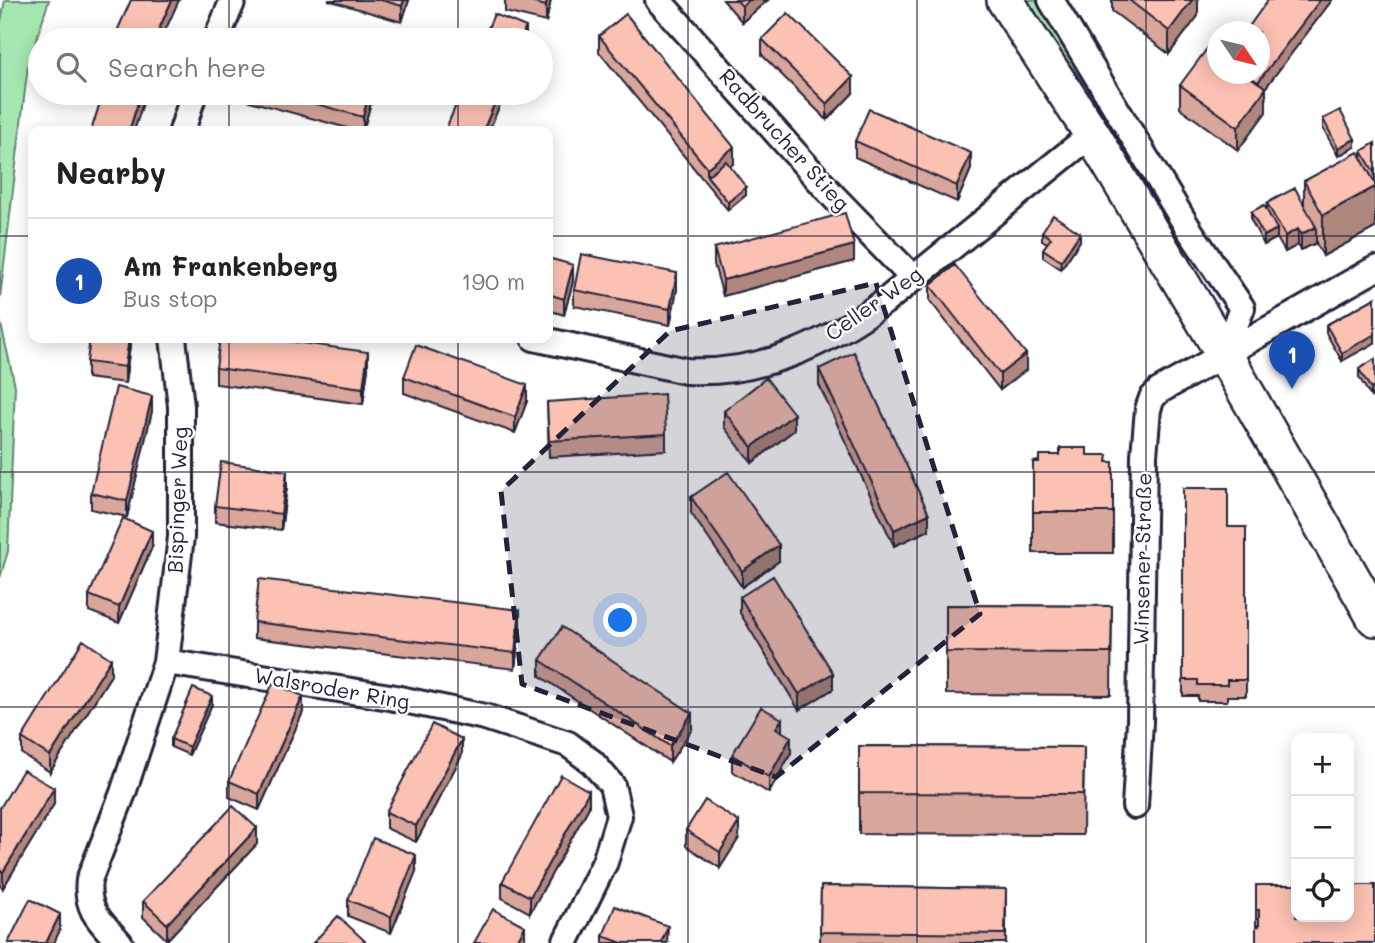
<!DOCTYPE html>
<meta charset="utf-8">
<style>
body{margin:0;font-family:Mali,sans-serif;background:#f6f6f6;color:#222}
.controls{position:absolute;right:21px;bottom:21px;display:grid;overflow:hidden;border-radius:14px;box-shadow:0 4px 18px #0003}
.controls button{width:63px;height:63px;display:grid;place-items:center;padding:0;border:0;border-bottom:2px solid #e0e0e0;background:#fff;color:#222;font:35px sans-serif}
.compass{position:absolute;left:1207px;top:21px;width:63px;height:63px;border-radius:50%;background:#fff;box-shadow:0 4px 18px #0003;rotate:125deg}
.you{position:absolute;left:621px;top:621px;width:24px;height:24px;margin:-18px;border:5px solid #fff;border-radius:50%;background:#1a73e8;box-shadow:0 0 0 10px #1a73e833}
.badge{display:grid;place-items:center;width:46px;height:46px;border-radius:50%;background:#b45309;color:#fff;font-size:23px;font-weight:700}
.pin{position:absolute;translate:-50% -58px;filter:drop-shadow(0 2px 4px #0008)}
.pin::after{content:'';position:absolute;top:37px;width:24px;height:21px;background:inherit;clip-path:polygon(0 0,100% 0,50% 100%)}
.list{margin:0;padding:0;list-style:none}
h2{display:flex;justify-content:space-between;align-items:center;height:91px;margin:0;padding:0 28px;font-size:30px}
h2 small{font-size:23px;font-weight:400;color:#767676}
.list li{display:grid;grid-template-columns:46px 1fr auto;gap:21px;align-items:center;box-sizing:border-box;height:126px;padding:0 28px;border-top:2px solid #e0e0e0}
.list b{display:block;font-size:26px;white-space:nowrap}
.list p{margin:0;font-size:23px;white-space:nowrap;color:#767676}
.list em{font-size:23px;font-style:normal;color:#767676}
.icon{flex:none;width:38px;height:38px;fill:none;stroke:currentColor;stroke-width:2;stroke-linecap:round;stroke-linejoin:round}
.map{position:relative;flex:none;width:1375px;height:943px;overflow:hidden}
.search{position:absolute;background:#fff;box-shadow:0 4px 18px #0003;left:28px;top:28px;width:525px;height:77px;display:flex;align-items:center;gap:18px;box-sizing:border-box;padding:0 24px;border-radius:38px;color:#767676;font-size:26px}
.panel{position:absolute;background:#fff;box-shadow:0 4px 18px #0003;left:28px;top:126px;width:525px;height:217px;border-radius:14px}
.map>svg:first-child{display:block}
</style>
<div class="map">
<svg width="1375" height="943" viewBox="0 0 1375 943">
<rect width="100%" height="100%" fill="#fff"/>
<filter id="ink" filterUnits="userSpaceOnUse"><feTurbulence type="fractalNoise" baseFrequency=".0143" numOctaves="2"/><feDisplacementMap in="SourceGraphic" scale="14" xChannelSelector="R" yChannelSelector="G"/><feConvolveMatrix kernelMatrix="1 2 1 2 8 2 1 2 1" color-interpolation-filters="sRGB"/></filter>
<g filter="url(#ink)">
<path fill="#a5e7b1" stroke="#648476" stroke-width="2" d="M 5,0 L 49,0 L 28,65 L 0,298 L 0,26 Z
M 1023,0 L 1036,0 L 1104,111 Z
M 0,320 L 15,386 L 8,551 L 0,578 Z"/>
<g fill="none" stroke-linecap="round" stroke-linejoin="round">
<g stroke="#22223b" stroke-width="30">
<path id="street" d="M 658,0 L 834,197 L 913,278
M 1051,0 L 1188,228 L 1242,308 L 1224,354
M 216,40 L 233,0
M 182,131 L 194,93
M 534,338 L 686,371 C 760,375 825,345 884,302 L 1092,134
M 166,662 L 390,697 L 485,717 L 568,744 L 592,762 L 612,785 L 619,816 L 605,862 L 565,943
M 1135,806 L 1140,722 L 1144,455 L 1148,409 L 1152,398 L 1159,391 L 1375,269
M 120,943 C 101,922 85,910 89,880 L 123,793 L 166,662 L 181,537 L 181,406 L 173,338"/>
</g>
<g stroke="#22223b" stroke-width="40">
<path id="secondary" d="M 1005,0 L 1092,134 L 1224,354 L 1375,618"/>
</g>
<use href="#street" stroke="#fff" stroke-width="24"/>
<use href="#secondary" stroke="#fff" stroke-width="35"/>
</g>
<path fill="#d8a69a" stroke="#22223b" stroke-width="2" d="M 328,0 L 409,0 L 402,22 Z
M 505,0 L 551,0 L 546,22 L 505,12 Z
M 723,0 L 768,0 L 742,22 Z
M 1112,0 L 1198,0 L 1198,16 L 1169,54 L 1112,11 Z
M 1268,0 L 1332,0 L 1265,88 L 1266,112 L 1238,150 L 1180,108 L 1180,85 L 1217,74 Z
M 599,36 L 734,163 L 730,166 L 746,195 L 728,210 L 599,52 Z
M 762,39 L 853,93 L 827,120 L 762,55 Z
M 228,93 L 372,93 L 372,99 L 363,131 L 358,131 L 228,95 Z
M 1323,119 L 1355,147 L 1338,156 L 1323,128 Z
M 855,141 L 971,169 L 957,202 L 855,157 Z
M 1375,143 L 1375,228 L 1323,256 L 1316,243 L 1301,250 L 1298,245 L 1285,252 L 1277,238 L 1264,245 L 1251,220 L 1251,212 L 1267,211 L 1267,203 L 1304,206 L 1304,181 L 1362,159 L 1362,151 Z
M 1042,232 L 1080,241 L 1061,269 L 1043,257 L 1043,249 L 1047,243 L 1042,240 Z
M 714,248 L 854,261 L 723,296 L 714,264 Z
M 548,258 L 573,281 L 564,315 L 548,310 Z
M 930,285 L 1026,370 L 1000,390 L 930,301 Z
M 677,289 L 670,325 L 574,306 L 574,290 Z
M 1375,298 L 1342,361 L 1326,333 L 1326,325 Z
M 131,338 L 125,383 L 87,378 L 87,362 Z
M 1375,359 L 1375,398 L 1374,395 L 1371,397 L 1359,377 L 1359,369 Z
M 216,368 L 368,368 L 363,404 L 216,384 Z
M 819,369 L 929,530 L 894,546 L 819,385 Z
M 404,377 L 527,401 L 515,433 L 404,393 Z
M 547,402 L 666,434 L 666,450 L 549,457 Z
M 152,411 L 127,517 L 91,509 L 91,493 Z
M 724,411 L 794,430 L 752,463 L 724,427 Z
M 1087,455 L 1108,462 L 1113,462 L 1113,553 L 1033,553 L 1033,462 Z
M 287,487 L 281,530 L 215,522 L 215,506 Z
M 1183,488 L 1228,527 L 1246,527 L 1246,696 L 1227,696 L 1227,701 L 1198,701 L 1198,696 L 1183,696 Z
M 691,497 L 779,561 L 742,587 L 691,513 Z
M 152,547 L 119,623 L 89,611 L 89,595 Z
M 740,597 L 833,689 L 799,710 L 740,613 Z
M 946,605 L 1112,606 L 1111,695 L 946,694 Z
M 254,622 L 520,626 L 515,669 L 254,638 Z
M 540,660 L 692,729 L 670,762 L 540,676 Z
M 111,675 L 50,772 L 22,754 L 22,738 Z
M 212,704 L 189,755 L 171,747 L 171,739 Z
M 303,712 L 259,810 L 229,797 L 229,781 Z
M 782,732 L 791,753 L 769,793 L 732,771 L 732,755 Z
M 859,746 L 1084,747 L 1083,835 L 859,834 Z
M 462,755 L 416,842 L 386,828 L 386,812 Z
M 54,804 L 3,888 L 0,886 L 0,808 Z
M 589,807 L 530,913 L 502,898 L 502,882 Z
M 686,830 L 739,838 L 720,868 L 686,846 Z
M 257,844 L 167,940 L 143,917 L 143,901 Z
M 416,871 L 391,933 L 348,916 L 348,900 Z
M 1256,885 L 1375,885 L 1256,943 Z
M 821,886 L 1006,889 L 1006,943 L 820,943 Z
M 603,936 L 668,942 L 667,943 L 603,943 Z"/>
<path fill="#b0877d" stroke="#22223b" stroke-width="2" d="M 172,0 L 179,0 L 161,40 L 154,40 Z
M 404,0 L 409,0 L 402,22 L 402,6 Z
M 547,0 L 551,0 L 546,22 L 546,6 Z
M 749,0 L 768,0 L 742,22 L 742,6 Z
M 1192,0 L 1198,0 L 1198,16 L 1169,54 L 1169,31 Z
M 1320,0 L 1332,0 L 1254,103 L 1254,87 Z
M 526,27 L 526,40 L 520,40 Z
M 853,77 L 853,93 L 827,120 L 827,104 Z
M 1266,88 L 1266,112 L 1238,150 L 1238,127 Z
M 141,93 L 143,93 L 143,103 L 134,131 L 129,131 Z
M 369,93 L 372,93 L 372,99 L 363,131 L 363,117 Z
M 499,93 L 505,93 L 489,131 L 483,131 Z
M 1355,139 L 1355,147 L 1338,156 L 1338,148 Z
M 734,147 L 734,163 L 711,181 L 707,176 L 707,168 Z
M 971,153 L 971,169 L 957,202 L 957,186 Z
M 746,187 L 746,195 L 728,210 L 728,202 Z
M 1375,187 L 1375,228 L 1323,256 L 1323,215 Z
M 1316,227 L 1316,243 L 1301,250 L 1301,234 Z
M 1277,229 L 1277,238 L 1264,245 L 1264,236 Z
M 1298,229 L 1298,245 L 1285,252 L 1285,236 Z
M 1080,233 L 1080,241 L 1061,269 L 1061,261 Z
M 854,245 L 854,261 L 723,296 L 723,280 Z
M 573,265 L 573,281 L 564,315 L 564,299 Z
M 677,273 L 677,289 L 670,325 L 670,309 Z
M 1375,334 L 1375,343 L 1342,361 L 1342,353 Z
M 129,338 L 131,338 L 125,383 L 125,367 Z
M 368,352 L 368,368 L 363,404 L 363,388 Z
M 1026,354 L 1026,370 L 1000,390 L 1000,374 Z
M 527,385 L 527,401 L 515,433 L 515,417 Z
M 1374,387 L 1374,395 L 1371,397 L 1371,389 Z
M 152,396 L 152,411 L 127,517 L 127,501 Z
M 794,414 L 794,430 L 752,463 L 752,447 Z
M 287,471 L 287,487 L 281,530 L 281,514 Z
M 929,514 L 929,530 L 894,546 L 894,530 Z
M 152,531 L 152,547 L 119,623 L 119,607 Z
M 779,545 L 779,561 L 742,587 L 742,571 Z
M 520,610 L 520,626 L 515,669 L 515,653 Z
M 111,659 L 111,675 L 50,772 L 50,756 Z
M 833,673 L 833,689 L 799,710 L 799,694 Z
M 212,696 L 212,704 L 189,755 L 189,747 Z
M 303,696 L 303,712 L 259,810 L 259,794 Z
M 692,713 L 692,729 L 670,762 L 670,746 Z
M 782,719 L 782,735 L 776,728 Z
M 791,737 L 791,753 L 769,793 L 769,777 Z
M 462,739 L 462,755 L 416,842 L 416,826 Z
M 54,788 L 54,804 L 3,888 L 3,872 Z
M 589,791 L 589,807 L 530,913 L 530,897 Z
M 739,822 L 739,838 L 720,868 L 720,852 Z
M 257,828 L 257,844 L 167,940 L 167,924 Z
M 416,855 L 416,871 L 391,933 L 391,917 Z
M 60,914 L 60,930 L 54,943 L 46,943 Z
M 525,926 L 525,942 L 516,943 Z
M 668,926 L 667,943 L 661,943 Z"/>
<path fill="#fbc1b3" stroke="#22223b" stroke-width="2" d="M 131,0 L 172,0 L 154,40 L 113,40 Z
M 381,0 L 404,0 L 402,6 Z
M 523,0 L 547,0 L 546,6 Z
M 736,0 L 749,0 L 742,6 Z
M 1129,0 L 1192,0 L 1169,31 Z
M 1268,0 L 1320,0 L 1258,82 L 1246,74 L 1259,74 L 1259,32 L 1245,32 Z
M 788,13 L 853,77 L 827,104 L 762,39 Z
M 494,14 L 526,27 L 520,40 L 483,40 Z
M 626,14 L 734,147 L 707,168 L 599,36 Z
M 1209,46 L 1217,53 L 1217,74 L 1246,74 L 1266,88 L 1238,127 L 1180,85 Z
M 103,93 L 141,93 L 129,131 L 91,131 Z
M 277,93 L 369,93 L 363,117 Z
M 461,93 L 499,93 L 483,131 L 445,131 Z
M 869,109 L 971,153 L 957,186 L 855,141 Z
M 1340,110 L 1355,139 L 1338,148 L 1323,119 Z
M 1375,143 L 1375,174 L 1362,151 Z
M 1358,152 L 1375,183 L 1375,187 L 1323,215 L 1304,181 Z
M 726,161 L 746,187 L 728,202 L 707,176 Z
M 1295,188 L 1316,227 L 1301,234 L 1298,229 L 1285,236 L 1267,203 Z
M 1264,205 L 1277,229 L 1264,236 L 1251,212 Z
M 845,213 L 854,245 L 723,280 L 714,248 Z
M 1053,215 L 1080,233 L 1061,261 L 1043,249 L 1051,238 L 1042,232 Z
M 581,254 L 677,273 L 670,309 L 574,290 Z
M 548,258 L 573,265 L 564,299 L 548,294 Z
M 955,265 L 1026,354 L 1000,374 L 930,285 Z
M 1375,298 L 1375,334 L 1342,353 L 1326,325 Z
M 90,338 L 129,338 L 125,367 L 87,362 Z
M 220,338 L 265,338 L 368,352 L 363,388 L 216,368 Z
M 416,345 L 527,385 L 515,417 L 404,377 Z
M 854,352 L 929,514 L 894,530 L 819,369 Z
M 1375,359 L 1375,390 L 1374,387 L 1371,389 L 1359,369 Z
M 766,378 L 794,414 L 752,447 L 724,411 Z
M 116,387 L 152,396 L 127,501 L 91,493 Z
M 664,394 L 666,434 L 549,441 L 547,402 Z
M 1060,448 L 1087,448 L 1087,455 L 1108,455 L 1107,462 L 1113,462 L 1113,512 L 1033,512 L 1033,462 L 1039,462 L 1039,455 L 1060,455 Z
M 221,462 L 287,471 L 281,514 L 215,506 Z
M 728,472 L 779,545 L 742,571 L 691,497 Z
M 1183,488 L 1228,488 L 1228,527 L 1246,527 L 1246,680 L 1227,680 L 1227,685 L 1198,685 L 1198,680 L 1183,680 Z
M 123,518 L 152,531 L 119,607 L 89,595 Z
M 773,576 L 833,673 L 799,694 L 740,597 Z
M 259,579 L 520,610 L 515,653 L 254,622 Z
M 946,605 L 1112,606 L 1111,653 L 946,652 Z
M 562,627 L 692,713 L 670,746 L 540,660 Z
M 83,640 L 111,659 L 50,756 L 22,738 Z
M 273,683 L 303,696 L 259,794 L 229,781 Z
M 193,688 L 212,696 L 189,747 L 171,739 Z
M 761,707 L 782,719 L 776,728 L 791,737 L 769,777 L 732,755 Z
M 432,724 L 462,739 L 416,826 L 386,812 Z
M 859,746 L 1084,747 L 1083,794 L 859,793 Z
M 23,770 L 54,788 L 3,872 L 0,870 L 0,808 Z
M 561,775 L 589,791 L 530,897 L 502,882 Z
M 705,800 L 739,822 L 720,852 L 686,830 Z
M 233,806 L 257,828 L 167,924 L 143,901 Z
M 373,838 L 416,855 L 391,917 L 348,900 Z
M 1256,885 L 1296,885 L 1296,917 L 1349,917 L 1349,885 L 1375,885 L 1375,943 L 1256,943 L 1256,925 L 1259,926 L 1259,910 L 1256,910 Z
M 821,886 L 1006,889 L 1005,934 L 820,932 Z
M 30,899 L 60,914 L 46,943 L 8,943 Z
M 615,906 L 668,926 L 661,943 L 622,943 L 603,936 Z
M 493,909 L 525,926 L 516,943 L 474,943 Z
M 338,916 L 365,941 L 362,943 L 313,943 Z"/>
</g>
<path fill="#22223b" fill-opacity="0.2" stroke="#22223b" stroke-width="5" stroke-dasharray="14 9" stroke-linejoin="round" d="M 876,283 L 980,614 L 776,777 L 522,684 L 501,491 L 670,331 Z"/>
<path fill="none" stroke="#22223b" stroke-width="2" stroke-opacity="0.55" d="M 229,0 L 229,40M 458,0 L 458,40M 688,0 L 688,943M 917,0 L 917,943M 1146,0 L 1146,943M 229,93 L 229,131M 458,93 L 458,131M 0,236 L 33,236M 548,236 L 1375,236M 229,338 L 229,943M 458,338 L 458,943M 0,472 L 1375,472M 0,707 L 1375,707"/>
<g text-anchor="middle" stroke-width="5" stroke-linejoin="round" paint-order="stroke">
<g font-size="21" fill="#22223b" stroke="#fff">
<text transform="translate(784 140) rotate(48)" y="7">Radbrucher Stieg</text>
<text transform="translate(874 304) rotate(-35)" y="7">Celler Weg</text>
<text transform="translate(178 500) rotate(-88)" y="7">Bispinger Weg</text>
<text transform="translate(1143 559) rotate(-89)" y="7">Winsener Straße</text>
<text transform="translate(332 689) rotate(10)" y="7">Walsroder Ring</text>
</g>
</g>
</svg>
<div class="controls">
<button>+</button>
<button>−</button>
<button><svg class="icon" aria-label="locate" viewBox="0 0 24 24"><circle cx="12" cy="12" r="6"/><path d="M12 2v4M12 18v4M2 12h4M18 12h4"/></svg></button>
</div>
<svg class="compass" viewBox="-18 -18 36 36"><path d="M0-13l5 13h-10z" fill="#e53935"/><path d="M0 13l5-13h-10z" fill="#767676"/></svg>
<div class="you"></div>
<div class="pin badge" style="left:1292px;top:389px;background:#1a4fb4">1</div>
<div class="search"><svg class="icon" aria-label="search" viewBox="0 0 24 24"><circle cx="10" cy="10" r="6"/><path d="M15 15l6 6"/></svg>Search here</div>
<section class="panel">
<h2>Nearby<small></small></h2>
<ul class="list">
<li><span class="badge" style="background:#1a4fb4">1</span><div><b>Am Frankenberg</b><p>Bus stop</p></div><em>190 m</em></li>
</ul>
</section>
</div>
